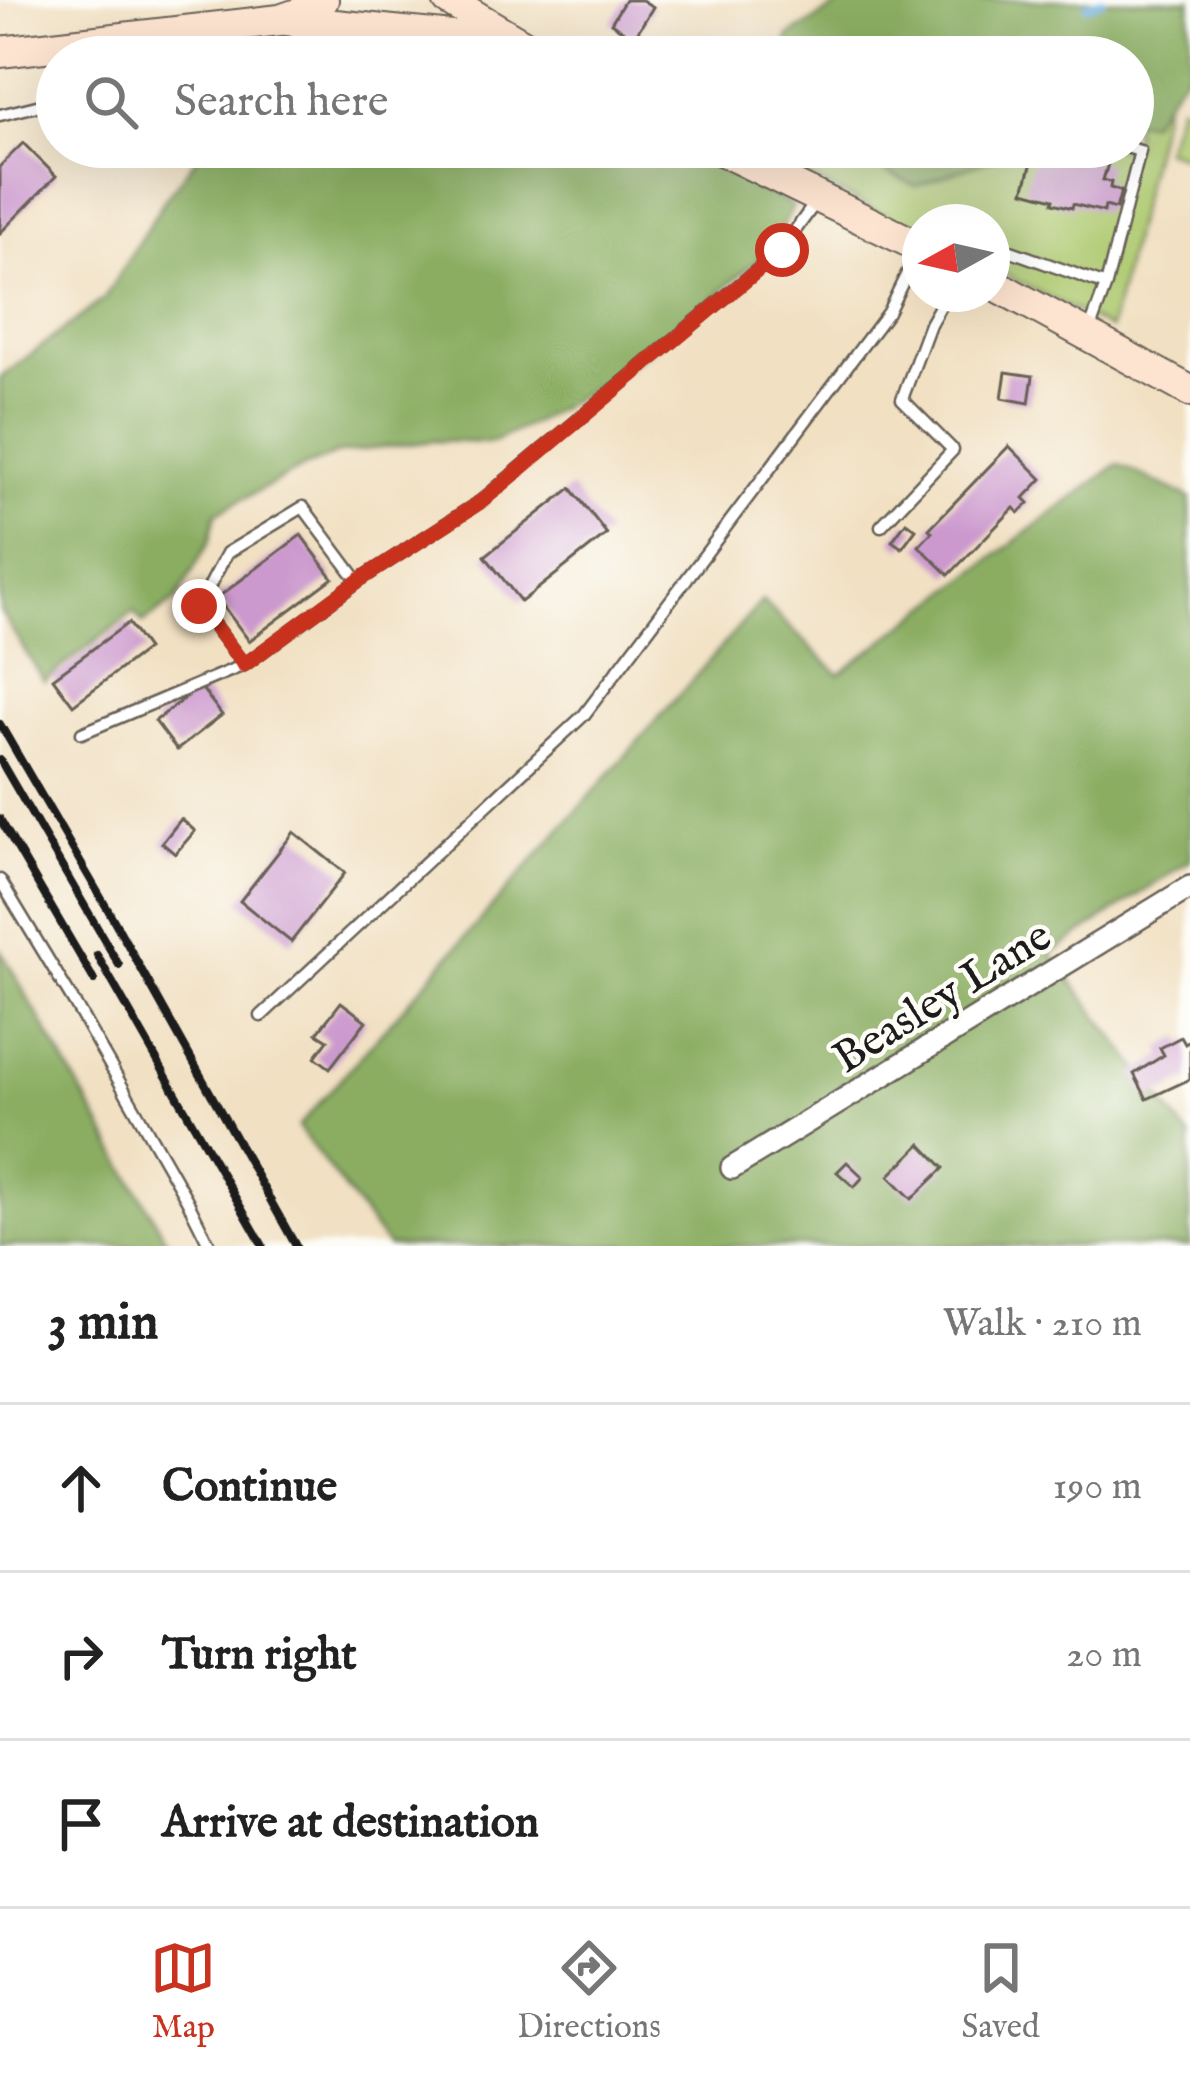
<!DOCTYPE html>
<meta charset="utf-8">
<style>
body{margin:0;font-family:"IM FELL English",serif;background:#f2f2f2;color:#222}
.compass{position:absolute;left:902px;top:204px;width:108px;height:108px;border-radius:50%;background:#fff;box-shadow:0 12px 48px #0002;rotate:262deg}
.stop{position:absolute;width:36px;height:36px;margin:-27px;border:9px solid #c8321e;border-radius:50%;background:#fff}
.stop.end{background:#c8321e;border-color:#fff;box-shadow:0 3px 12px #0008}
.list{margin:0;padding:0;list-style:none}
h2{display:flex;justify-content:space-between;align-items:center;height:156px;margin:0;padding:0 48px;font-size:51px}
h2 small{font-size:39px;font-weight:400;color:#767676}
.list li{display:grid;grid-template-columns:78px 1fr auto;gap:36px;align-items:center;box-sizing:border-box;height:168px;padding:0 48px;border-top:3px solid #e0e0e0}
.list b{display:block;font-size:45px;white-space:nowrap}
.list em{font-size:39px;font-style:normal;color:#767676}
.icon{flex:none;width:66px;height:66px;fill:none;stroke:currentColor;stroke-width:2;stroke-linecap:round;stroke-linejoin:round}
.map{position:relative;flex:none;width:1190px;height:1246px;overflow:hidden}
.search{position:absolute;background:#fff;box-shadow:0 12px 48px #0002;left:36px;right:36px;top:36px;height:132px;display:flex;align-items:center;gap:30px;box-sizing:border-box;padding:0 42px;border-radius:66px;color:#767676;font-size:45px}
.sheet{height:660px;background:#fff}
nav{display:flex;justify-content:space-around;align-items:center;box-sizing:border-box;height:168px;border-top:3px solid #e0e0e0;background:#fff;font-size:33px;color:#767676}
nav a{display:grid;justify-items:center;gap:6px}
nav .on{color:#c8321e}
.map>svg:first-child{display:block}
</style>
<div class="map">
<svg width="1190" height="1246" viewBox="0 0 1190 1246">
<rect width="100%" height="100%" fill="#fdfcf7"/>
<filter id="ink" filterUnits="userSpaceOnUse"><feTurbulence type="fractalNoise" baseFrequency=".00833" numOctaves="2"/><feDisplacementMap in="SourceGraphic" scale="24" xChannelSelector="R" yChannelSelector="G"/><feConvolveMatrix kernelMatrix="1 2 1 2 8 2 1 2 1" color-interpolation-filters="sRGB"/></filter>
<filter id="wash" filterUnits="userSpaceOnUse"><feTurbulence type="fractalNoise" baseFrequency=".004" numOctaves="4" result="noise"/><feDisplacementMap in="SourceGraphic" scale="48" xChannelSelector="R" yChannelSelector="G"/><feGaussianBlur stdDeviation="2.7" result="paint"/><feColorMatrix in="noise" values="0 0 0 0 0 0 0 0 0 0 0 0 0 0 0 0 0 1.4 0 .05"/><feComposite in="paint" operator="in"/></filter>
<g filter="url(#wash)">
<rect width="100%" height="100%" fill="#f1e0c2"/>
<path fill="#adc96f" stroke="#647246" stroke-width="3" d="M 1189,0 L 1110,329 L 992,268 L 992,222 L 920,222 L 920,232 L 804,175 L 824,147 L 1133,147 L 1133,57 Z
M 1179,105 L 1190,109 L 1190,158 L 1164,150 Z"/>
<path fill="#8aad62" stroke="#53643f" stroke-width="3" d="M 847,0 L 1190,0 L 1190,67 L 1150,121 L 1133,121 L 1133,57 L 781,57 L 789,36 Z
M 205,147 L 675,147 L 793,206 L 773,246 L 679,328 L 624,369 L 539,420 L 491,443 L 433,441 L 340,453 L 304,467 L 216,513 L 210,540 L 176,600 L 143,623 L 134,612 L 44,681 L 0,611 L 0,378 L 104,299 L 165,199 Z
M 834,147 L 1022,147 L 916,186 Z
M 1118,464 L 1190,498 L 1190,860 L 1051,954 L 1190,1137 L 1190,1246 L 387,1246 L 298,1127 L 762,601 L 839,674 Z
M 0,949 L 170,1246 L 0,1246 Z"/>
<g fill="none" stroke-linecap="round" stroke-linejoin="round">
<path stroke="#6aaee0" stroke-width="8" d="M 1087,6 L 1102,0"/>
</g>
<g id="blocks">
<path fill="#cc99ce" d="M 625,0 L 642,0 L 653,7 L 634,38 L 611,23 Z
M 23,143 L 56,176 L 0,233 L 0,166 Z
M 1042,147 L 1108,164 L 1103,180 L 1111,182 L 1110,188 L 1121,191 L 1116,209 L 1105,206 L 1104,212 L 1073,204 L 1072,208 L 1053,203 L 1054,199 L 1024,191 L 1032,162 L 1037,163 Z
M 1006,372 L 1033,376 L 1029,403 L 1002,398 Z
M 1009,446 L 1042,479 L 1024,498 L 1029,503 L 1019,513 L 1014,508 L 949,575 L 919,546 L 932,532 L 929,529 Z
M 571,488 L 607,534 L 521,602 L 485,556 Z
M 906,522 L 916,529 L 902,548 L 892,541 Z
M 301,535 L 333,578 L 249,641 L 217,598 Z
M 128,623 L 147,649 L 73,705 L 53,678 Z
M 200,686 L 222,715 L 177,750 L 155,721 Z
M 181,819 L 195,831 L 175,854 L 162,843 Z
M 294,832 L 345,873 L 291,942 L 240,901 Z
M 341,1002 L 366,1021 L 330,1068 L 315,1057 L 328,1040 L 317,1033 Z
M 1181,1037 L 1185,1044 L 1190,1041 L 1190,1079 L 1147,1099 L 1134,1074 L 1164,1055 L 1160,1048 Z
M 921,1144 L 944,1168 L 912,1199 L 889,1176 Z
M 847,1162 L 863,1177 L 854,1187 L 837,1172 Z"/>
</g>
</g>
<g filter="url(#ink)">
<use href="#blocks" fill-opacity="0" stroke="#676156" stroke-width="3"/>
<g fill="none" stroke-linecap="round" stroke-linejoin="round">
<g stroke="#676156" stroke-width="15">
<path id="lane" d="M 205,57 L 218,50 L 221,30
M 0,115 L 57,101
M 992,251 L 1011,251 L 1106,285
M 1089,331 L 1106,285 L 1140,151 L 1126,147
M 881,526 L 953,450 L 902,399 L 930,324 L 947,294
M 358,581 L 303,507 L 227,553 L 199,606 L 244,665 L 358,581 L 481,501 L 781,250 L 818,199
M 82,733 L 244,665
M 0,880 L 75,1004 L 187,1200 L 210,1246
M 261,1016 L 584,715 L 888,312 L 918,251"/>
</g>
<g stroke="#676156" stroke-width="26">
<path id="street" d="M 732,1168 L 1190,887"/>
</g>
<g stroke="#676156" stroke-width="34">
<path id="secondary" d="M 448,0 L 544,57
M 286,20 L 521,44
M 0,52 L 280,20 L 303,12 L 323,0
M 715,147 L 920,247
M 992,283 L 1190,391"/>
</g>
<use href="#lane" stroke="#fff" stroke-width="10"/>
<use href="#street" stroke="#fff" stroke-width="21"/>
<use href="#secondary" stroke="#fde4d0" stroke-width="30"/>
<path stroke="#1c1c1c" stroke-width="8" d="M 0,724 L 107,908 L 296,1246
M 0,760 L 119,965
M 0,819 L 94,980
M 97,955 L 263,1246"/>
</g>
</g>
<g fill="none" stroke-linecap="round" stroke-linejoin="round" filter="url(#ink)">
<path stroke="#c8321e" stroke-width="15" d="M 199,606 L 244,665 L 358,581 L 482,501 L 782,250"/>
</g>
<g text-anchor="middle" stroke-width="9" stroke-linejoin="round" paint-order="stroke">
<g font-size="45" fill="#1c1c1c" stroke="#fdfcf7">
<text transform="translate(941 995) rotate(-32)" y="16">Beasley Lane</text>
</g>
</g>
</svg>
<svg class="compass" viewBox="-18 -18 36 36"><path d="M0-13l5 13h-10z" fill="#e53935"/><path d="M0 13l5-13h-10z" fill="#767676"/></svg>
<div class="stop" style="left:782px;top:250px"></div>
<div class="stop end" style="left:199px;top:606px"></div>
<div class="search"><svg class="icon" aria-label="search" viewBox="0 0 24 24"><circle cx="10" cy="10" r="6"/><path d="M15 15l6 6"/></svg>Search here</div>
</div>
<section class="sheet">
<h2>3 min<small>Walk · 210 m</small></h2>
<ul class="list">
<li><svg class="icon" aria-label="ahead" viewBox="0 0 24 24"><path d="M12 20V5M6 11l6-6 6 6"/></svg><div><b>Continue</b></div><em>190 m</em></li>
<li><svg class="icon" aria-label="right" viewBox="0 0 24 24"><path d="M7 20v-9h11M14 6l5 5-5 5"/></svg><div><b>Turn right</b></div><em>20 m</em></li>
<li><svg class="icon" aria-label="arrive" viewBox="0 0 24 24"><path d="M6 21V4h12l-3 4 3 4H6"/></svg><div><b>Arrive at destination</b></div></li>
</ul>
</section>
<nav>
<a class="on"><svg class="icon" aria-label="map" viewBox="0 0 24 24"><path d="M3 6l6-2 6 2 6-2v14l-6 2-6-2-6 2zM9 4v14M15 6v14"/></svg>Map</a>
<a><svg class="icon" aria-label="directions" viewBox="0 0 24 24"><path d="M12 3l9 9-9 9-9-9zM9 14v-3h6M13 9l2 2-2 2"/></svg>Directions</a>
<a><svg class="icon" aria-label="saved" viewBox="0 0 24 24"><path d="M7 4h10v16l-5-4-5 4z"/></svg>Saved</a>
</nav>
